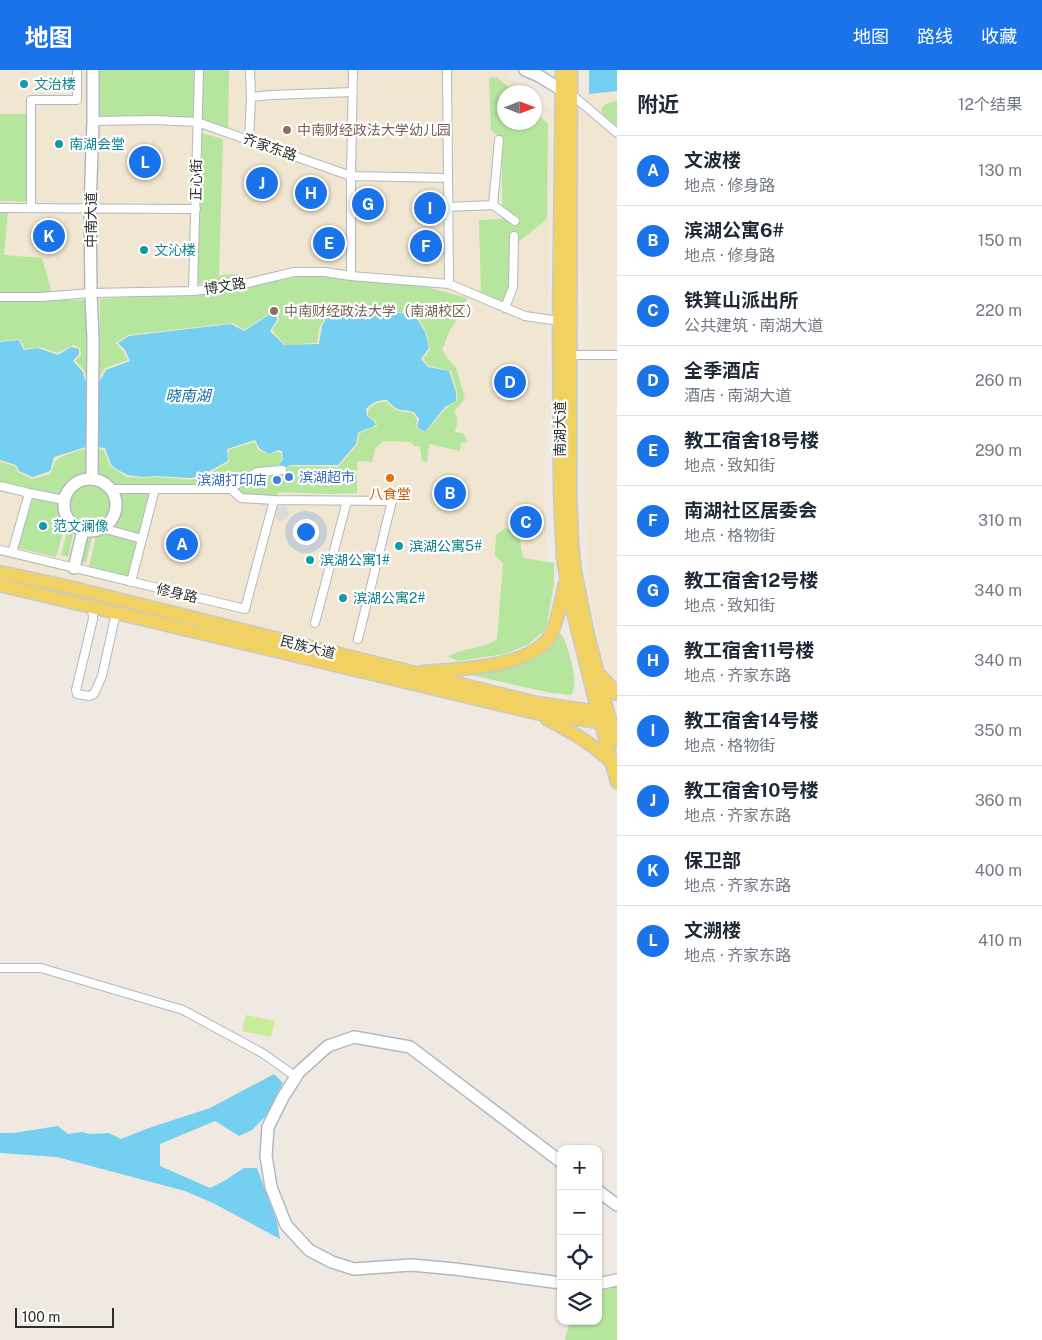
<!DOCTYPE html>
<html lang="zh">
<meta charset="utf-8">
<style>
body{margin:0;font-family:"Public Sans","Noto Sans SC",sans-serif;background:#f2f2f3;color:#1f2937}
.controls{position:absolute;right:15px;bottom:15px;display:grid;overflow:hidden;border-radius:10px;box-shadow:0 1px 4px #0004}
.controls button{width:45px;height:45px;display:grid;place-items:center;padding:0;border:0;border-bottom:1px solid #e0e1e3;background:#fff;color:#1f2937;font:25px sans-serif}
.compass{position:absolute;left:497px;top:15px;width:45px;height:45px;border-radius:50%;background:#fff;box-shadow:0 1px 4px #0004;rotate:90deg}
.scale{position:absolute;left:15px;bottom:12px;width:99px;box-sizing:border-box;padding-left:5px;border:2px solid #2e2e2e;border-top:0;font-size:14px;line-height:18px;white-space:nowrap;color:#2e2e2e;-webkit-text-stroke:4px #fff;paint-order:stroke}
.you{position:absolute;left:305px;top:461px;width:18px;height:18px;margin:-12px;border:4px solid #fff;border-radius:50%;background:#1a73e8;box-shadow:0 0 0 8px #1a73e833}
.badge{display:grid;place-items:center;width:32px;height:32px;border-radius:50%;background:#1a73e8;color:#fff;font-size:16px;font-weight:700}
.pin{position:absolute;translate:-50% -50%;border:2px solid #fff;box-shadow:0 1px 5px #0006}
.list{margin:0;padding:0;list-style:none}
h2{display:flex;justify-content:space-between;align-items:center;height:65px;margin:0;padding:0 20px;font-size:21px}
h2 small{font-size:16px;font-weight:400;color:#747a83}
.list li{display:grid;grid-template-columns:32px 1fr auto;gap:15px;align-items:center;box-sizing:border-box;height:70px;padding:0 20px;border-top:1px solid #e0e1e3}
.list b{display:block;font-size:19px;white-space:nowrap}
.list p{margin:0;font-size:16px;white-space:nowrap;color:#747a83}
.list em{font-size:16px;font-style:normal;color:#747a83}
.icon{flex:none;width:28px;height:28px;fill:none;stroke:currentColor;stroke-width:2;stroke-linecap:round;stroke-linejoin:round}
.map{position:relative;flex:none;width:617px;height:1270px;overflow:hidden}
header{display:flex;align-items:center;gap:30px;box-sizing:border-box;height:70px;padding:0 25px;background:#1a73e8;color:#fff}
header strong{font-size:24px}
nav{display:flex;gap:28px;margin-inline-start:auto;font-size:18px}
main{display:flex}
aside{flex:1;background:#fff}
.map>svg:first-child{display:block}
</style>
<header>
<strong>地图</strong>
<nav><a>地图</a><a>路线</a><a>收藏</a></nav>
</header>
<main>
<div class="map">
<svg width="617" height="1270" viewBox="0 0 617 1270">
<rect width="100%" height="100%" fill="#efe9e1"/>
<path fill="#f0e6d1" d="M 0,0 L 505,0 L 509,7 L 529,22 L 504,22 L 504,52 L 534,52 L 535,27 L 552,42 L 544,429 L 547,499 L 508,578 L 445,591 L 407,594 L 378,588 L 0,492 Z
M 617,21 L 617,612 L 608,600 L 604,591 L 591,531 L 588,505 L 584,423 L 584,281 L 580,37 L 589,24 Z"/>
<path fill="#b6e59e" d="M 99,0 L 195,0 L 195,47 L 99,48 Z
M 201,0 L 229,0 L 228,65 L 202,56 Z
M 497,7 L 514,22 L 504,22 L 504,52 L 534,52 L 535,41 L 548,54 L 547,149 L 511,178 L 513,217 L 506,238 L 481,223 L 479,150 L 502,149 L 502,69 L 491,60 L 489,8 Z
M 617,31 L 617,60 C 604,48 590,35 617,31 Z
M 0,44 L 35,44 L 35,132 L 0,131 Z
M 202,63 L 223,69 L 219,205 L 238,204 L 236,211 L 197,214 Z
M 0,141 L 8,141 L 4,185 L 42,188 L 52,223 L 0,222 Z
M 296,205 C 352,204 413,211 467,228 C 464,241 459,246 452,257 C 448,263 446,272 442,279 L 446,286 L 456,298 L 465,328 L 454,342 C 459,348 457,355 455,362 L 463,363 L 468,372 L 461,373 L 460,381 L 429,374 L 427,392 L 422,391 L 420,376 L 414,376 L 411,372 L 383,371 L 375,379 L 372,392 L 357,391 L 357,423 L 329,424 L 278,422 L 276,428 L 243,426 L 231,418 L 114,416 L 105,408 L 97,405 L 97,380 L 104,380 L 110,396 L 127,407 L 142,408 L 156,407 L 191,410 L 202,407 L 229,392 L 228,380 L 255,372 L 258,380 L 268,384 L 277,382 L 281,383 L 282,389 L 278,395 L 285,398 L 291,396 L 338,397 L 357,375 L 359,364 C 364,360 371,359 377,356 L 375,350 L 368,346 L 368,340 C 374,333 378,332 387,332 C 392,337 397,342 405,342 C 408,342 411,342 413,343 L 417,350 L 416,357 L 425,363 L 448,336 L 457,331 L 457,321 L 451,301 L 429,296 L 423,289 L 430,279 L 426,262 L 417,245 L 336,233 L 323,236 L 327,246 L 319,258 L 317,273 L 285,275 L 272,260 L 279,250 L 278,244 L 269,244 L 244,260 L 233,253 L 128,265 L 116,273 L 123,281 L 128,290 L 105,298 L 99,308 L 100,229 L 197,222 Z
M 0,230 L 90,230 L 88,309 L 84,300 L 75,291 L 81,285 L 80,278 L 73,275 L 58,283 L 40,277 L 25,279 L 20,269 L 0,271 Z
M 86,379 L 87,382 L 87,404 C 73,406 65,413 60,425 L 0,412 L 0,392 L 15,396 L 18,402 L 32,409 L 50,404 C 52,400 53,396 55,392 C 60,385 78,381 86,379 Z
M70 435a20 20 0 1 1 40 0a20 20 0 1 1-40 0Z
M 117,421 L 153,421 L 140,467 L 111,457 C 120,447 123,434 117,421 Z
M 33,428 L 59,434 L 60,445 L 65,455 L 56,487 L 17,478 Z
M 69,455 L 74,460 L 68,487 L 61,485 Z
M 506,458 L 515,461 L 520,470 L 523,488 L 554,493 L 554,514 L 546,559 L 529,574 L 505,584 L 458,591 L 448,587 C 463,577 483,580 497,569 L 503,493 L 495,486 L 496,465 Z
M 105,462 L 139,471 L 129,509 L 89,497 L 96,465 Z
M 85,463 L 93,463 L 86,493 L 78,491 Z
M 557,563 L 561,564 L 564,569 C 569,582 580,614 571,625 L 551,623 L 466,604 L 492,599 Z
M 617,1215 L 617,1270 L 565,1270 L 570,1251 L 598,1251 L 598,1221 L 610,1219 Z"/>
<path fill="#c9ec9a" d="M 246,945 L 275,951 L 271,967 L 242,961 Z"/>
<path fill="#dfdcd8" d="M 285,436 L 289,441 L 289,446 L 282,452 L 276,448 L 276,438 Z"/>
<path fill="#75cff0" d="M 589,0 L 617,0 L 617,21 L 589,24 Z
M 335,235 L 415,245 L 425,262 L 429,278 L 421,289 L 428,297 L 449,301 L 456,322 L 456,331 L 445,337 L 425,362 L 417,357 L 419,349 L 414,342 C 400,338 400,344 387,330 C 377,330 373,332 366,339 L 367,346 L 374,351 L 376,355 C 370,359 363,359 358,363 L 356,374 L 338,395 L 291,395 L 284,398 L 279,395 L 283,389 L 282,381 L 278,380 L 269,384 L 260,379 L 255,370 L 227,379 L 228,391 L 202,405 L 191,408 L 156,406 L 143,407 L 128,405 L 118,400 L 111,395 L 105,378 L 89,376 L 54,387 L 50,401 L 33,407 L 19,401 L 16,395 L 0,390 L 0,272 L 19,270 L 24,280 L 38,278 L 58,285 L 71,277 L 79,279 L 79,284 L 73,291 L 83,302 L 85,310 L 99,312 L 106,300 L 130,291 L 125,280 L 118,273 L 129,266 L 231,254 L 244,261 L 269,245 L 276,245 L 277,250 L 270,261 L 284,275 L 319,274 L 322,256 L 328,246 L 325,238 Z
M 274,1004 L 283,1013 L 268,1044 L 252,1060 L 239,1066 L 215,1051 L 160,1074 L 160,1096 L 210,1118 L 224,1111 L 244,1098 L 257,1098 L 277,1152 L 280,1169 L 213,1133 L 185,1121 L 57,1087 L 0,1083 L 0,1063 L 13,1063 L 58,1056 L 68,1064 L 82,1062 L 90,1064 L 109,1063 L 121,1069 L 146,1059 L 210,1038 Z"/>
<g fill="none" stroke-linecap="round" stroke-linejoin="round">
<g stroke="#b4b7c1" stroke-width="10">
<path id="street" d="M 447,0 L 449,214
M 571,24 L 617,63
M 251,27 L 271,25 L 353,22
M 93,51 L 154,50 L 197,52 L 351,106 L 448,108
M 249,70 L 251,27 L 250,0
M 493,135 L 499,70
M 448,137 L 493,135 L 515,151
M 0,138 L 196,139
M 31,138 L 31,30 L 77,30 L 77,0
M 351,206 L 351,106 L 353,0
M 193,221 L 199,0
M 0,227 L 41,227 L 91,223 L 193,221 L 235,216 L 294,202 L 325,202 L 351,206 L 449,214 L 525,246 L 559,251
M 505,238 L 513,217 L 514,166
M 570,285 L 617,285
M 0,416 L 29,423
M 231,418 L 257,402 L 282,400
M 111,419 L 231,419 L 241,428 L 274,430 L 392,431 L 358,569
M 102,458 L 142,469
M 0,480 L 245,539 L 274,430
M 12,483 L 29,423 L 64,430
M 131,512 L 155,419
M 92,536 L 93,549 L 76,620 L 77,624 L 89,626 L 94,624 L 102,606 L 116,543
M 315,553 L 347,431
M 0,898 L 41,898 L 183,940 L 264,984 L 296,1007"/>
</g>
<g stroke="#b4b7c1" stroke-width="14">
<path id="secondary" d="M 525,0 L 539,6 L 562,20 L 570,20
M64 435a26 26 0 1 1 52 0a26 26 0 1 1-52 0Z
M 92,409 L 93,270 L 91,223 L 90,139 L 93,51 L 93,0
M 74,498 L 83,460
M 561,1092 L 410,977 L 354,967 L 328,976 L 299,1002 L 283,1027 L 268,1057 L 266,1086 L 271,1117 L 286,1155 L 309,1180 L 332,1192 L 354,1199 L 411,1195 L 455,1199 L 561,1213
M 598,1121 L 617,1135
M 598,1214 L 617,1210"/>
</g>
<g stroke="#c9c9c9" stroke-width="15">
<path id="primary" d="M 562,0 L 559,251 L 560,421 L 563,487 L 570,529 L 598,642 L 617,712
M 571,0 L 570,422 L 572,472 L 575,502 L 587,561 L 608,643 L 617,671
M 0,502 L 65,516 L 536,633 L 605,643
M 0,515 L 536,643 L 607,653
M 423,602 C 458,599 530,598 550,566 C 558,552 561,529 565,514
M 601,606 L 617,624
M 547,649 C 570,661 592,673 611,692"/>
</g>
<use href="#street" stroke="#fff" stroke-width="8"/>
<use href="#secondary" stroke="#fff" stroke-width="11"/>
<use href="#primary" stroke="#f2d163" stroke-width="12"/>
</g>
<g fill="#0f9aa8" stroke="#fff" stroke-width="2">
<circle cx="24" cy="14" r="5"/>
<circle cx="59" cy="74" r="5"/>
<circle cx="144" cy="180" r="5"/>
<circle cx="43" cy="456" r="5"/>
<circle cx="399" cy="476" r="5"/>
<circle cx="310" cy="490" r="5"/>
<circle cx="343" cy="528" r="5"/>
</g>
<g fill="#8d6e63" stroke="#fff" stroke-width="2">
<circle cx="287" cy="60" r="5"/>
<circle cx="274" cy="241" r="5"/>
</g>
<g fill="#3f7fe0" stroke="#fff" stroke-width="2">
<circle cx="289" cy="407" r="5"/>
<circle cx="277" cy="410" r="5"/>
</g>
<circle fill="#e8710a" stroke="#fff" stroke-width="2" cx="390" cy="408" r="5"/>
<g text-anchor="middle" stroke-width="4.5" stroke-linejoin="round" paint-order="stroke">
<g font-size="14" fill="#0d838f" stroke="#fff" text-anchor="start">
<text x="34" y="19">文治楼</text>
<text x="69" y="79">南湖会堂</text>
<text x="154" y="185">文沁楼</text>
<text x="53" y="461">范文澜像</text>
<text x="409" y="481">滨湖公寓5#</text>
<text x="320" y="495">滨湖公寓1#</text>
<text x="353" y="533">滨湖公寓2#</text>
</g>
<g font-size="14" fill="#785e54" stroke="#fff" text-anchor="start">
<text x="297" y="65">中南财经政法大学幼儿园</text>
<text x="284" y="246">中南财经政法大学（南湖校区）</text>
</g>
<g font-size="14" fill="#2e2e2e" stroke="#fff">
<text transform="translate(270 77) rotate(19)" y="5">齐家东路</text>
<text transform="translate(196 110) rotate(-89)" y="5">正心街</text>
<text transform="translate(91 150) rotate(-90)" y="5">中南大道</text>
<text transform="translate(225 216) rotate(-9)" y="5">博文路</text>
<text transform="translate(560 359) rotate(-90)" y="5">南湖大道</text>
<text transform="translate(177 523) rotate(13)" y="5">修身路</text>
<text transform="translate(308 577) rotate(14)" y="5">民族大道</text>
</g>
<g font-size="14" fill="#366cbe" stroke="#fff" text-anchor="start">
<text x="299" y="412">滨湖超市</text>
<text x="267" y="415" text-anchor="end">滨湖打印店</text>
</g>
<g font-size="14" fill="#c56008" stroke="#fff">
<text x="390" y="429">八食堂</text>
</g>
<g font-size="15" font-style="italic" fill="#0d6fa3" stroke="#fff">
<text x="188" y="331">晓南湖</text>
</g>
</g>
</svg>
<div class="controls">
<button>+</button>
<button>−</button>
<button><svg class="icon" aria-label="locate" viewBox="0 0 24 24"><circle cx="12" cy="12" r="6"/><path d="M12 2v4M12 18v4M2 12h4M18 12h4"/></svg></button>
<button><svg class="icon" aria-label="layers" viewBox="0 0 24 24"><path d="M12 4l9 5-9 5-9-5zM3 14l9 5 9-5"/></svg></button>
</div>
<svg class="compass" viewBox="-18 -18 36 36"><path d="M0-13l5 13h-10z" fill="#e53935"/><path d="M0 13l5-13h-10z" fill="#747a83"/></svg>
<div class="scale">100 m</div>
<div class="you"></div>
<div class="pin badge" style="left:182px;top:474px">A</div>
<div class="pin badge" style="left:450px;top:423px">B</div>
<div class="pin badge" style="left:526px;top:452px">C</div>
<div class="pin badge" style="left:510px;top:312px">D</div>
<div class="pin badge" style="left:329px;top:173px">E</div>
<div class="pin badge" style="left:426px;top:176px">F</div>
<div class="pin badge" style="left:368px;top:134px">G</div>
<div class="pin badge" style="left:311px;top:123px">H</div>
<div class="pin badge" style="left:430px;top:138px">I</div>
<div class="pin badge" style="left:262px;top:113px">J</div>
<div class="pin badge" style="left:49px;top:166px">K</div>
<div class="pin badge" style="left:145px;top:92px">L</div>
</div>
<aside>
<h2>附近<small>12个结果</small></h2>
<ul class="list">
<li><span class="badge">A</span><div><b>文波楼</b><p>地点 · 修身路</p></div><em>130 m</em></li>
<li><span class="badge">B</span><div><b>滨湖公寓6#</b><p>地点 · 修身路</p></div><em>150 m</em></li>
<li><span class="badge">C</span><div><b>铁箕山派出所</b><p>公共建筑 · 南湖大道</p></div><em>220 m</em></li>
<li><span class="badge">D</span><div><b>全季酒店</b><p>酒店 · 南湖大道</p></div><em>260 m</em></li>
<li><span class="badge">E</span><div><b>教工宿舍18号楼</b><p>地点 · 致知街</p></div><em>290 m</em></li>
<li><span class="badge">F</span><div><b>南湖社区居委会</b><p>地点 · 格物街</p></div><em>310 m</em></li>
<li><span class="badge">G</span><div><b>教工宿舍12号楼</b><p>地点 · 致知街</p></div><em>340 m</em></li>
<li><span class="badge">H</span><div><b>教工宿舍11号楼</b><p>地点 · 齐家东路</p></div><em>340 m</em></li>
<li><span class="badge">I</span><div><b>教工宿舍14号楼</b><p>地点 · 格物街</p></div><em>350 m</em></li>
<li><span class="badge">J</span><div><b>教工宿舍10号楼</b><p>地点 · 齐家东路</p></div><em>360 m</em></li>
<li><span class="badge">K</span><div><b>保卫部</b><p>地点 · 齐家东路</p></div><em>400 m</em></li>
<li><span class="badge">L</span><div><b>文溯楼</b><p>地点 · 齐家东路</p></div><em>410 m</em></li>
</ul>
</aside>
</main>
